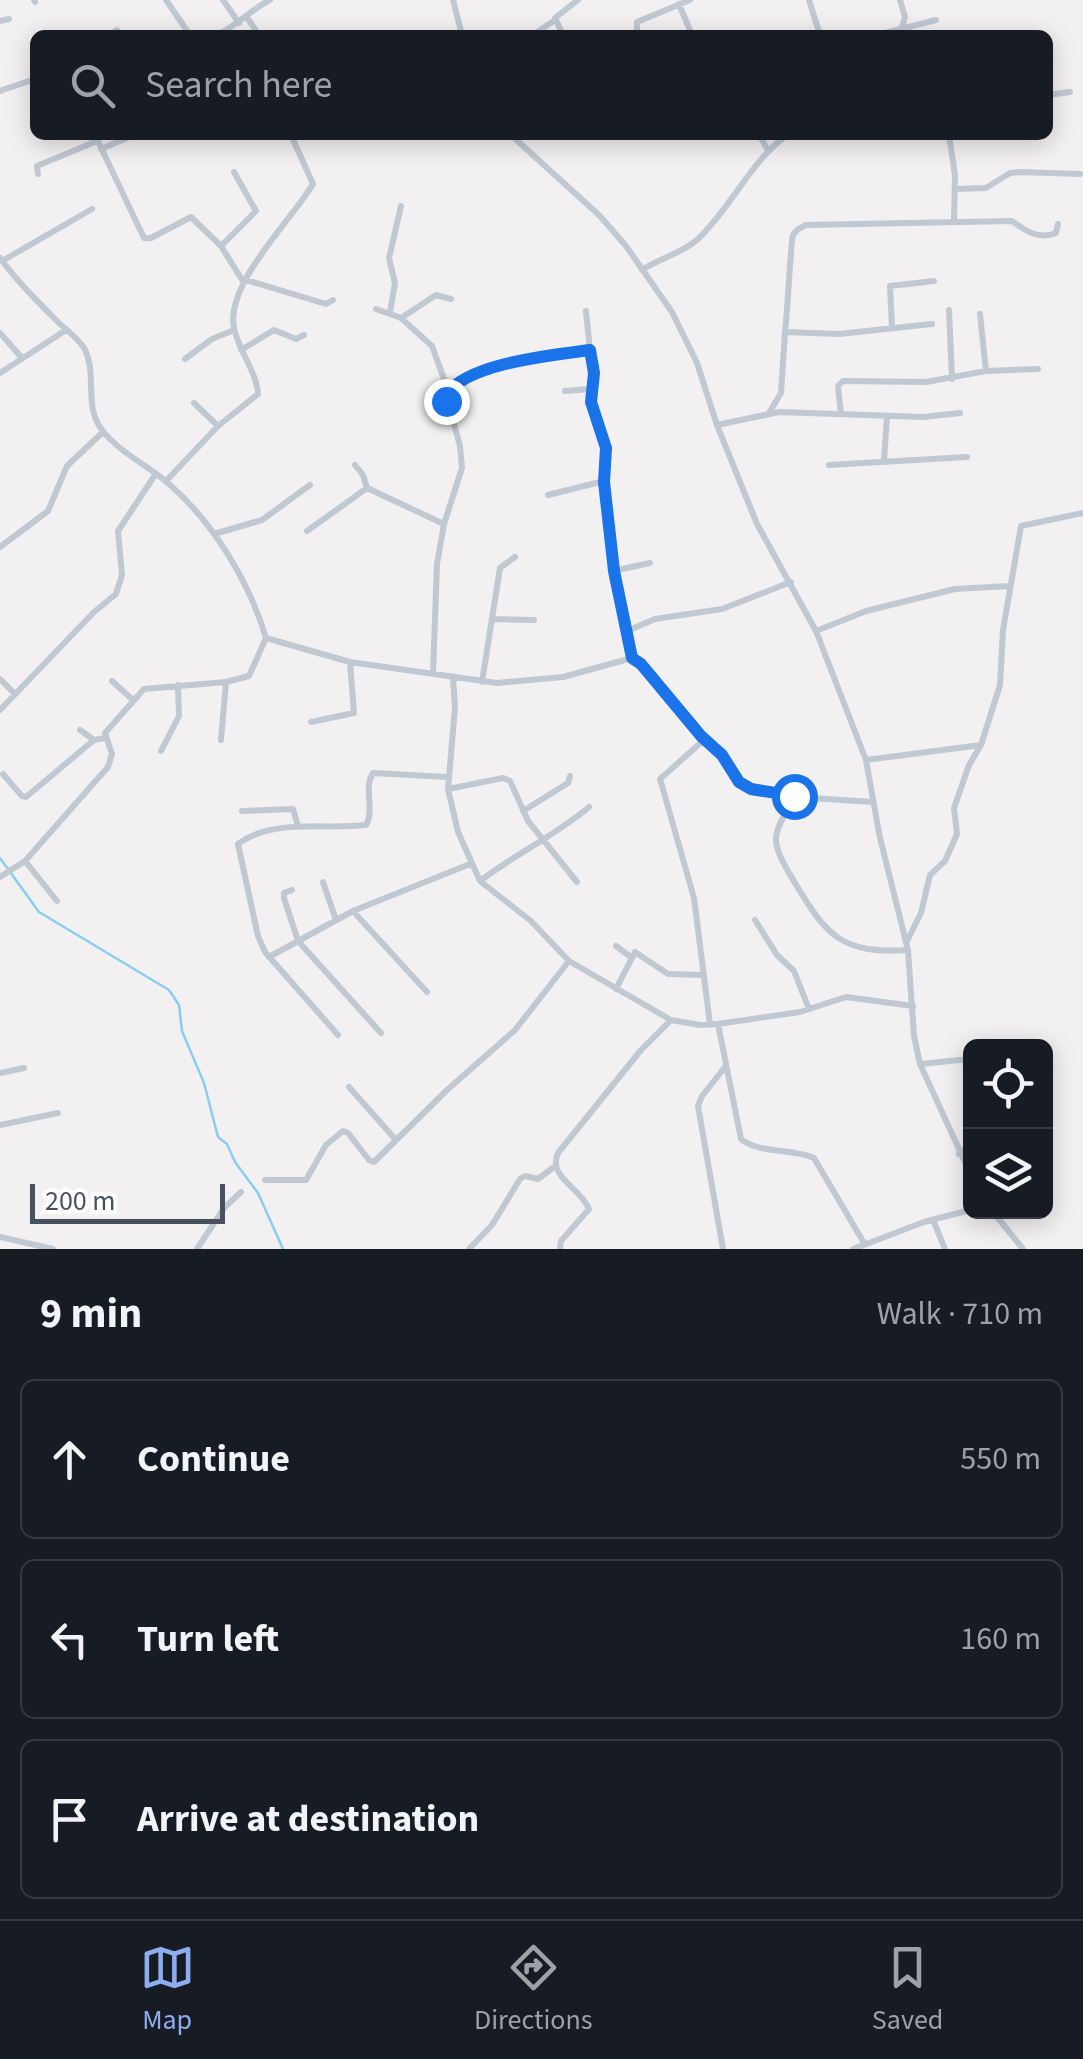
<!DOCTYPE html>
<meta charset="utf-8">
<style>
body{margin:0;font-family:"Source Sans 3",sans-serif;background:#20242c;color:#f1f3f6}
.controls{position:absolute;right:30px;bottom:30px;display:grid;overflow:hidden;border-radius:15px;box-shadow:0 5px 25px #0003}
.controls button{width:90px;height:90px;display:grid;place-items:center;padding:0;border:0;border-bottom:2px solid #363941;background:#171b24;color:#f1f3f6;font:50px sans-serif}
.scale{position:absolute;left:30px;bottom:25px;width:195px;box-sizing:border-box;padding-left:10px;border:5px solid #47515e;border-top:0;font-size:28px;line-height:35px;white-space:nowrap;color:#47515e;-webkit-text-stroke:8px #fff;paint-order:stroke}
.stop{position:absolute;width:30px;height:30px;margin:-22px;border:8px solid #1a73e8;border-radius:50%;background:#fff}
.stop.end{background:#1a73e8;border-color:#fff;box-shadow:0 2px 10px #0008}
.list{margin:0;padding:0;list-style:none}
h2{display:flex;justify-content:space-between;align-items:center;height:130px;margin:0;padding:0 40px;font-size:42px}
h2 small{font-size:32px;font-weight:400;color:#9ea1a6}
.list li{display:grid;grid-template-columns:65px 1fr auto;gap:30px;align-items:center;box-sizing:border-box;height:160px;margin:0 20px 20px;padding:0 20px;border:2px solid #363941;border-radius:15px}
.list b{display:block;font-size:38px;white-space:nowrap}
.list em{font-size:32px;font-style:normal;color:#9ea1a6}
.icon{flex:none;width:55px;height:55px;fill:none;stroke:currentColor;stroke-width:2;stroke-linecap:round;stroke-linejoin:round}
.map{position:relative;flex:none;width:1083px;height:1249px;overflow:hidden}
.search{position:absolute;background:#171b24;box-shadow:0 5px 25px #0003;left:30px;right:30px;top:30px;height:110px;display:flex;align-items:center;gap:25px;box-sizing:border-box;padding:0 35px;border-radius:15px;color:#9ea1a6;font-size:38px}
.sheet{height:670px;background:#171b24}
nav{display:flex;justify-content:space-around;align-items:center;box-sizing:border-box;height:140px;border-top:2px solid #363941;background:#171b24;font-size:28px;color:#9ea1a6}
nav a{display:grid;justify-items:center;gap:5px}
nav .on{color:#8eadef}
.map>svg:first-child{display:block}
</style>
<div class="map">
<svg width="1083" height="1249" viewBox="0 0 1083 1249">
<rect width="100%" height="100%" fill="#f2f0f0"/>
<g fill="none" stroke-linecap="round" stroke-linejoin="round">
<path stroke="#8bcdee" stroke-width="2.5" d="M 0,858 L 39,912 L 169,990 L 179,1005 L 182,1031 L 204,1083 L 218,1137 L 227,1144 L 235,1162 L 258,1193 L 283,1249"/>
<path stroke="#c0c8d2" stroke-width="6" d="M 34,0 L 35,2
M 166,0 L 190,35
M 223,0 L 239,23
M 453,0 L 462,35
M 809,0 L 820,35
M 900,0 L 905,17 L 902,27
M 679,4 L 692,35
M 246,16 L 259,35
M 0,21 L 9,19
M 109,35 L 117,30
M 217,35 C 238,25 250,10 270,0
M 533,35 L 555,20
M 563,35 L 555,18 L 578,0
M 637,35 L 637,22 L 690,0
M 877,35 L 936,20
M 0,91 L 35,79
M 1048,95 L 1070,92
M 95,135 L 144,238 L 151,238 L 191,217 L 221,246
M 511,135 L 600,216 L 626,246 L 672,312 L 697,363 L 717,425 L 757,524 L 816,631 L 866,760 L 880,838 L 908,950 L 914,1036 L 920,1064 L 970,1173
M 759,135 L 768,150
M 949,135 L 955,175 L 954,220
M 101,149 L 134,135
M 234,172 L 256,211 L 221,246 L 244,283
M 38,174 L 37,166 L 97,141
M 955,189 L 986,188 L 1010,173 L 1020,172 L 1080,174
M 0,258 C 17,281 37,301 57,321 C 66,330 78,338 84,348 C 98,373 83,406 102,430 C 120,453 146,464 168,483 C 213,522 249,581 266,638 L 350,662 L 497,683 L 563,677 L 632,658 L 641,663 L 701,736 L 722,755 L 744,786 L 811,798 L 873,802
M 2,261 L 92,209
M 642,270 C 660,258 683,253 698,239 C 732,207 749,163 787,135
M 246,280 L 326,304 L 333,300
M 376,309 L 401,318 L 432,346 L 448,390
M 949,310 L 952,379
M 390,312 L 395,283 L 389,258 L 401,206
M 980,314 L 986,371
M 401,318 L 436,295 L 451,299
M 892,328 L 890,286 L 934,281
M 785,332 C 787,319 791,239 793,235 C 797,229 800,228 806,225 L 1012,221 C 1026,231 1038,240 1056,233 L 1058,224
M 0,333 L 22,358
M 241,350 L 274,330 L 296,339 L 304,335
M 185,359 L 212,339 L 234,330
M 0,373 L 66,330
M 590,389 L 594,373 L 590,350
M 565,391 L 590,389 L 592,408 L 606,447 L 604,481 L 613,571 L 632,658
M 194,403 L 218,426
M 769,413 L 781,393 L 785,332 L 839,334 L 932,324
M 841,414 L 838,386 L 843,381 L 926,382 L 986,371 L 1038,369
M 717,425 L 779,412 L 923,417 L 960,413
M 884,461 L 887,416
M 355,465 L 363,475 L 367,488
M 829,465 L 967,457
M 166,481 L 218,426 L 258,394 C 257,372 238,350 234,328 C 225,284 291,221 313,184 L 291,135
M 548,495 L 604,481
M 307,531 L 367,488 L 444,524
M 214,534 L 262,520 L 310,485
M 0,547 L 48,511 L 67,466 L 103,432
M 613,571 L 650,563
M 492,619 L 534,620
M 816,631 L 866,611 L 955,589 L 1009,586
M 625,632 L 655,619 L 722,609 L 791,582
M 433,673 L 437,564 L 444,524 L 462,468 L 460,446 L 446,395 C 466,363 554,355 590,350 L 586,311
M 0,679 L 15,694
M 453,679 L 455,707 L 448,789 L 458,832 L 480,881 L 531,921 L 569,961 L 671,1020 L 700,1025 L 718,1024 L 800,1012 L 846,997 L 913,1006
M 112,681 L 132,699
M 482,682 L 500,568 L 515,557
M 0,710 L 94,612 L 116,594 L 122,575 L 118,531 L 155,475
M 311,722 L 354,713 L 350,662
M 80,730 L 94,740
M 705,739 L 660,779 L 694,898 L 710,1024
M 221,740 L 226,682
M 161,751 L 179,716 L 178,685
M 866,760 L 981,745
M 3,774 L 22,796 L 26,797 L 94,740 L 105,738
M 448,789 L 503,778 L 510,781 L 528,821 L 577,882
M 794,796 C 789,808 776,826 776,839 C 776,853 788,871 795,883 C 827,936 841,954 908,950
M 242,811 L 293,809 L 298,826
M 523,811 L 568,783 L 570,776
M 25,861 L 57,901
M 0,877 L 25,861 L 108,767 L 112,754 L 105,733 L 144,689 L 226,682 L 249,676 L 266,638
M 480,881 C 515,854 555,836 589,807
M 323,882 L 336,920
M 292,890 L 284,893 L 284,898 L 298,941 L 381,1033
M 353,911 L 427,992
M 755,920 L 777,955 L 794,971 L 809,1009
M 906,943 L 921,913 L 930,875 L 945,861 L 957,834 L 954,808 L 969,765 L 981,745 L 1000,685 L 1003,630 L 1021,526 L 1083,513
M 616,946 L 632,958
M 269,957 L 353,911 L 470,864
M 616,989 L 635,952 L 668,974 L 702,975
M 718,1024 L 741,1139 C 759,1154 792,1148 814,1158 L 864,1243
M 338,1035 L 265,952 L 258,936 L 238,844 C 273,818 325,830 366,825 C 375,810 363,788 373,773 L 447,777
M 920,1064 L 970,1059
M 0,1073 L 24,1068
M 349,1087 L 396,1140
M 0,1125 L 58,1113
M 959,1154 L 970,1145
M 265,1180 L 306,1180 L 326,1145 L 343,1131 L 348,1133 L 369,1160 L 374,1162 L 447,1090 L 515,1030 L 569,961
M 993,1212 L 1023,1249
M 933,1220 L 945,1249
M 0,1237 L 53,1249
M 197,1249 L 224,1208 L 241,1192
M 469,1249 L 492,1225 L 520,1179 L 525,1176 L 538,1179 L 554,1167
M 560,1249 L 561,1241 L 589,1209 C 581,1188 547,1177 558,1153 L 641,1050 L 671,1020
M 723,1249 L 698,1106 L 702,1096 L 725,1067
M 853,1249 L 924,1222 L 970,1210"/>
</g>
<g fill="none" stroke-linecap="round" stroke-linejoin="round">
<path stroke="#1a73e8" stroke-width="12" d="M 446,401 L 446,395 C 467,363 553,355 590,350 L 594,373 L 591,402 L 606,448 L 604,482 L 614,571 L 632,658 L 641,664 L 701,736 L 722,755 L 739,782 L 751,789 L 794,796"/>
</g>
</svg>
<div class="controls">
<button><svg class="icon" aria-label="locate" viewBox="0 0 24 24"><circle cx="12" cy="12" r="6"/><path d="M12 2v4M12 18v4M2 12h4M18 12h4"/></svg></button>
<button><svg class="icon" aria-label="layers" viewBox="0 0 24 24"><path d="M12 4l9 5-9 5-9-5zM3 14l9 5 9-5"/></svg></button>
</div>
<div class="scale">200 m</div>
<div class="stop" style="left:794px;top:796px"></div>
<div class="stop end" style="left:446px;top:401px"></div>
<div class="search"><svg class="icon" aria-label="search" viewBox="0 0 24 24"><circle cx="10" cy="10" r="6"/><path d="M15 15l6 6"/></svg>Search here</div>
</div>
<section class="sheet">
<h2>9 min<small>Walk · 710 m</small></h2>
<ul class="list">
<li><svg class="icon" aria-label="ahead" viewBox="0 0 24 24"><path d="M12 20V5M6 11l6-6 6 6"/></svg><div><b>Continue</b></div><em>550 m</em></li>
<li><svg class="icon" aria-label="left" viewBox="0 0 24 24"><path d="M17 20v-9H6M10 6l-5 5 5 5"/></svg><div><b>Turn left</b></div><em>160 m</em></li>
<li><svg class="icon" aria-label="arrive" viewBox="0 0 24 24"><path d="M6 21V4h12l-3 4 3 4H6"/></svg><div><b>Arrive at destination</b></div></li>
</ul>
</section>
<nav>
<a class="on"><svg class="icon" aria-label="map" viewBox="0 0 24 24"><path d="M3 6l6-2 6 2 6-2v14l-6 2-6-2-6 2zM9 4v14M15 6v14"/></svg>Map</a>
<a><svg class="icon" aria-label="directions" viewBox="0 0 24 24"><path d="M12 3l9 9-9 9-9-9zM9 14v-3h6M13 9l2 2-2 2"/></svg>Directions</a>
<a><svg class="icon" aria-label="saved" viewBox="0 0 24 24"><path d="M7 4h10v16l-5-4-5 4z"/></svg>Saved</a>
</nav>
